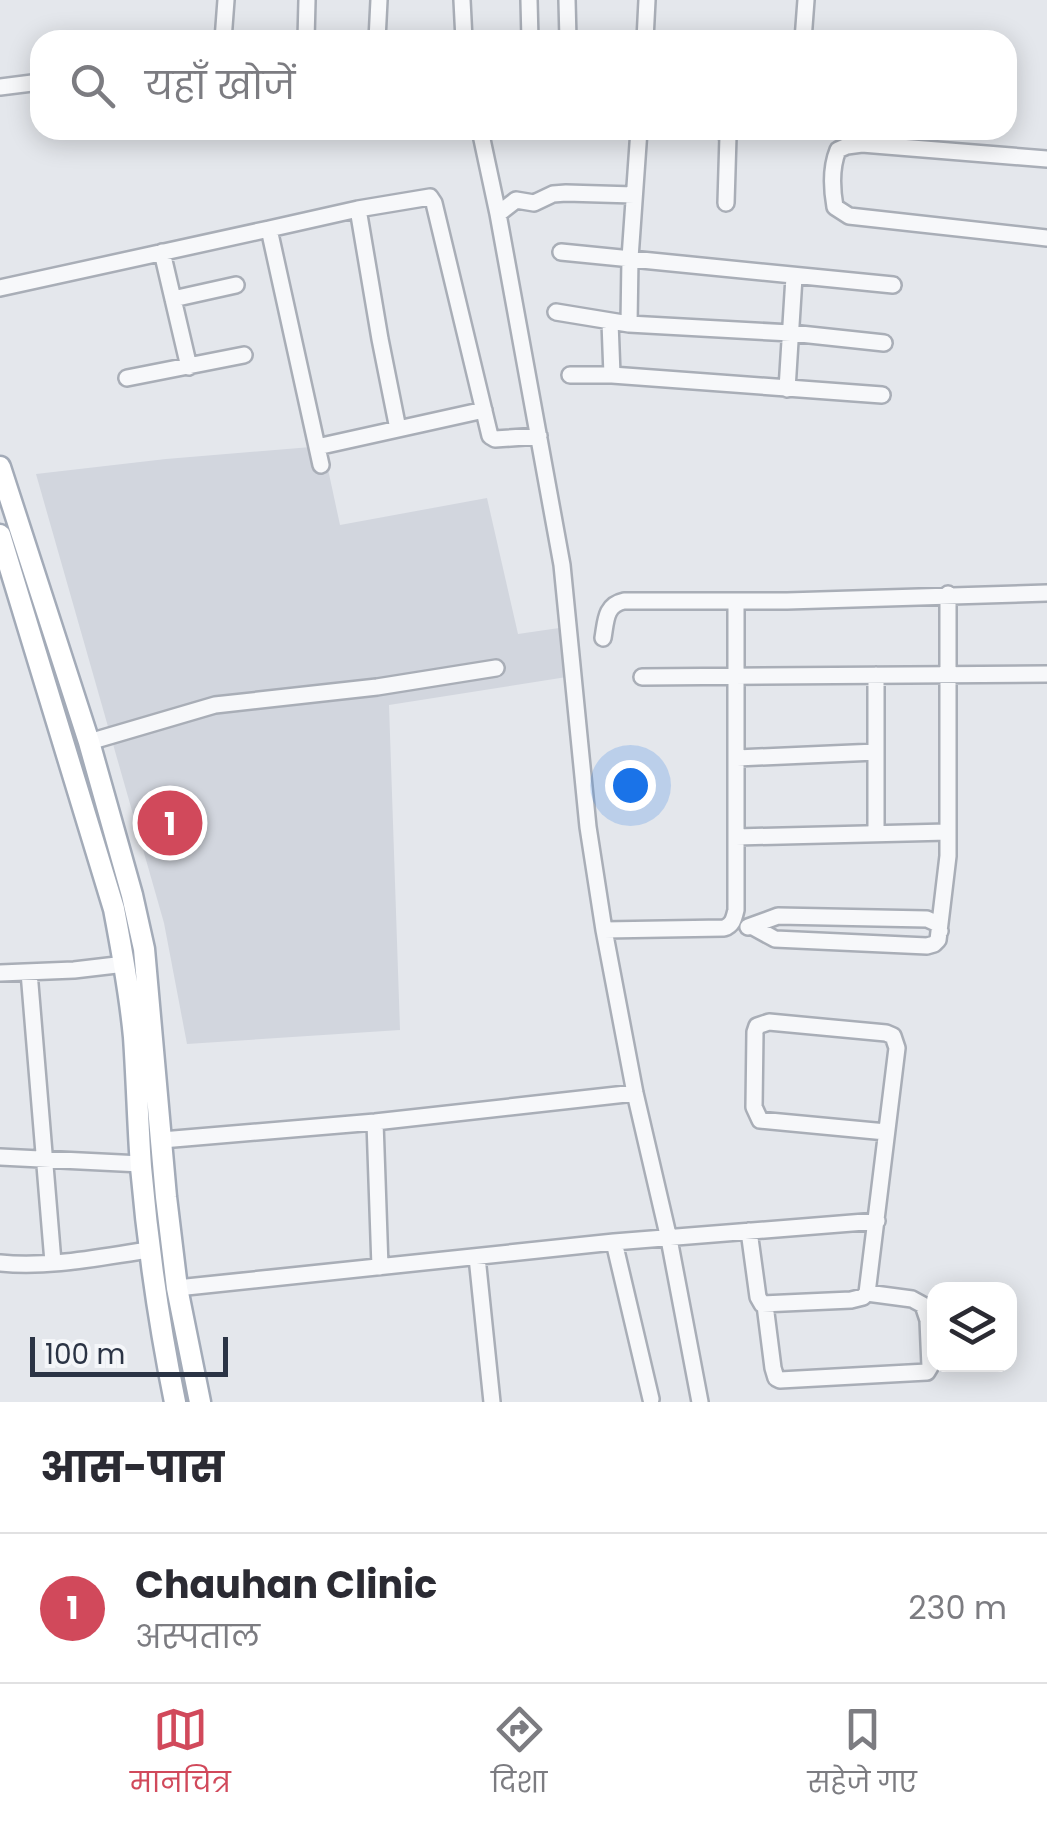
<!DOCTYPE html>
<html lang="hi">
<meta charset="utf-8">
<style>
body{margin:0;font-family:Poppins,"Noto Sans Devanagari",sans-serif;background:#f2f2f3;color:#2b2b33}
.controls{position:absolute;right:30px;bottom:30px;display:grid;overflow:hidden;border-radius:20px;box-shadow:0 5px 25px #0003}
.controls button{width:90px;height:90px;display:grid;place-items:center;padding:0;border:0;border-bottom:2px solid #e1e1e2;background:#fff;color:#2b2b33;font:50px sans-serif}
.scale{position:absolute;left:30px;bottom:25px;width:198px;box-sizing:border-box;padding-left:10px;border:5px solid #2b3445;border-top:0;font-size:28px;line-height:35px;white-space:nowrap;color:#2b3445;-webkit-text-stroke:8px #f4f6f9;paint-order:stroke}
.you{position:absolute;left:630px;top:785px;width:35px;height:35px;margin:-25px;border:8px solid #fff;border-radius:50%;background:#1a73e8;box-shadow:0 0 0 15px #1a73e833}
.badge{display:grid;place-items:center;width:65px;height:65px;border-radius:50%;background:#d1495b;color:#fff;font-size:32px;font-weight:700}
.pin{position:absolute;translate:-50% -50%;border:5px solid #fff;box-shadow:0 2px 10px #0006}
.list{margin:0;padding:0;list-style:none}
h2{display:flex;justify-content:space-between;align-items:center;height:130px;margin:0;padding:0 40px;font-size:42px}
h2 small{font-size:32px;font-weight:400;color:#7c7c81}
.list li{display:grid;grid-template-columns:65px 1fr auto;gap:30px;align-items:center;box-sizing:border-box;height:150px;padding:0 40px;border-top:2px solid #e1e1e2}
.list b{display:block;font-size:38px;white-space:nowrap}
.list p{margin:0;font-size:32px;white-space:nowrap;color:#7c7c81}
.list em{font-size:32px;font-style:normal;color:#7c7c81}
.icon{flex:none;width:55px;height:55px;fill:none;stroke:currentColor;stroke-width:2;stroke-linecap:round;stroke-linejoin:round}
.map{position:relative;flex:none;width:1047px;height:1402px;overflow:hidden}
.search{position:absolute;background:#fff;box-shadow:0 5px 25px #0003;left:30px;right:30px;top:30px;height:110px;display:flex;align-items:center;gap:25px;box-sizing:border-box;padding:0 35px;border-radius:30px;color:#7c7c81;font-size:38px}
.sheet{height:280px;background:#fff}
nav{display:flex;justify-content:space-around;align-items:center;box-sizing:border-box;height:140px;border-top:2px solid #e1e1e2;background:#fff;font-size:28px;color:#7c7c81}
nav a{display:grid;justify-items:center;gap:5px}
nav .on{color:#d1495b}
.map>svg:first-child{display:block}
</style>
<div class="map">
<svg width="1047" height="1402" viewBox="0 0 1047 1402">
<rect width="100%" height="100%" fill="#e4e7ec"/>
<path fill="#d2d6de" d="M 323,446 L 340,525 L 487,498 L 518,634 L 566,627 L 573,676 L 389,705 L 400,1030 L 187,1044 L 164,923 L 36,474 L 166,459 Z"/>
<path fill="#bbc0ca" d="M 199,807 L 200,843 L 150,845 L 148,809 Z"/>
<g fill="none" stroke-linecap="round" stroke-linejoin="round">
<g stroke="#a9aeb7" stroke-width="20">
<path id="minor" d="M 462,0 L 464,40
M 529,0 L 530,40
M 567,0 L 568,40
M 223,40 L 226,0
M 306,40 L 307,0
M 377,40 L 379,0
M 645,40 L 647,0
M 803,40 L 806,0
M 0,87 L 40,82
M 480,130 L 498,214 L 562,565 L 588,827 L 604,930 L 635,1093 L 669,1239 L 700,1402
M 718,130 L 726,132 L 728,136 L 726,203
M 1047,159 L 862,144 L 847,146 L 838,150 C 831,167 832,190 835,207 L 849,216 L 1047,238
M 358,209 L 380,339 L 398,429
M 498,214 L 516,200 L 534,203 L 553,194 L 566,193 L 634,195
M 269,229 L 358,209 L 430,197 L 434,203 L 490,436 L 495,439 L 539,436
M 162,252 L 189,367
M 561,252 L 893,285
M 0,288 L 269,229 L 321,465
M 173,299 L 236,285
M 556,312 L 629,324 L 791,333 L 884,343
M 610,322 L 612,375
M 629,324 L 630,258 L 639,130
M 570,375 L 612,375 L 882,395
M 127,378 L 244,355
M 787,389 L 794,277
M 317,447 L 484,410
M 603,638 C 606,621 605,605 624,601 L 787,601 L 1047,593
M 876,675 L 876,834
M 642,677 L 1047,674
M 89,742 L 215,705 L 377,687 L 496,668
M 737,758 L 876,752
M 736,837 L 948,832
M 748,927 L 778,916 L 927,919 L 938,924 L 940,931
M 753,927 L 775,939 L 927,946 L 934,944 L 938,940 L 948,856 L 948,594
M 604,930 L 724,928 C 733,925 734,918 736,910 L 736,601
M 29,972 L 53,1262
M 0,973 L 74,970 L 125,964
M 375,1122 L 380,1267
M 162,1140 L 375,1122 L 635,1093
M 0,1157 L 141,1164
M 749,1231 L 758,1297 L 762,1304 L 851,1300 L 863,1297 L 867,1293 L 897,1048 L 893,1036 L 886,1033 L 769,1022 L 757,1026 L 755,1032 L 754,1107 L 760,1120 L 886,1132
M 614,1242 L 651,1399
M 477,1257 L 492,1402
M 0,1263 C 50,1268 100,1257 149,1250
M 177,1288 L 614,1242 L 877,1221
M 765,1305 L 773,1368 L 776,1378 L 780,1380 L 927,1372 L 930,1367 L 928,1320 L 923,1305 L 912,1299 L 867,1293"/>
</g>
<g stroke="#a3abb8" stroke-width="25">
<path id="major" d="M 0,467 L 89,742 L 132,895 L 144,949 L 166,1197 L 177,1288 L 200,1402
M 0,535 L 114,909 C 122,951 130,994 134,1037 C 137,1081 138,1124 141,1167 C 148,1246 159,1324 175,1402"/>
</g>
<use href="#minor" stroke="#f7f8fa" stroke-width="15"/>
<use href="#major" stroke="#fff" stroke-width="20"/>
</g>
</svg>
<div class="controls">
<button><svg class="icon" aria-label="layers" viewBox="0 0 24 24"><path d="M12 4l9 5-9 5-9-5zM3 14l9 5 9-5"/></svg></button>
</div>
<div class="scale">100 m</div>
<div class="you"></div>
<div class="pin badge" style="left:170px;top:823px">1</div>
<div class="search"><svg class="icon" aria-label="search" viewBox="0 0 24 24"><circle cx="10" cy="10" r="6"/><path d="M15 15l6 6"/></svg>यहाँ खोजें</div>
</div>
<section class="sheet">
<h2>आस-पास<small></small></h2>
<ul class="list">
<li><span class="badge">1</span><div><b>Chauhan Clinic</b><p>अस्पताल</p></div><em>230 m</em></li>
</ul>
</section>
<nav>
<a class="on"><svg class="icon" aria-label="map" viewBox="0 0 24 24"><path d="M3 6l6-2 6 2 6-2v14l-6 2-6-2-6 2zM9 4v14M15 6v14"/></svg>मानचित्र</a>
<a><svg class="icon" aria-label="directions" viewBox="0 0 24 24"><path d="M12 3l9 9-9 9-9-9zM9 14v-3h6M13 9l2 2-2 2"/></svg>दिशा</a>
<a><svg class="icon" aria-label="saved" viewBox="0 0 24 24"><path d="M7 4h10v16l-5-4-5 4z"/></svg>सहेजे गए</a>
</nav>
